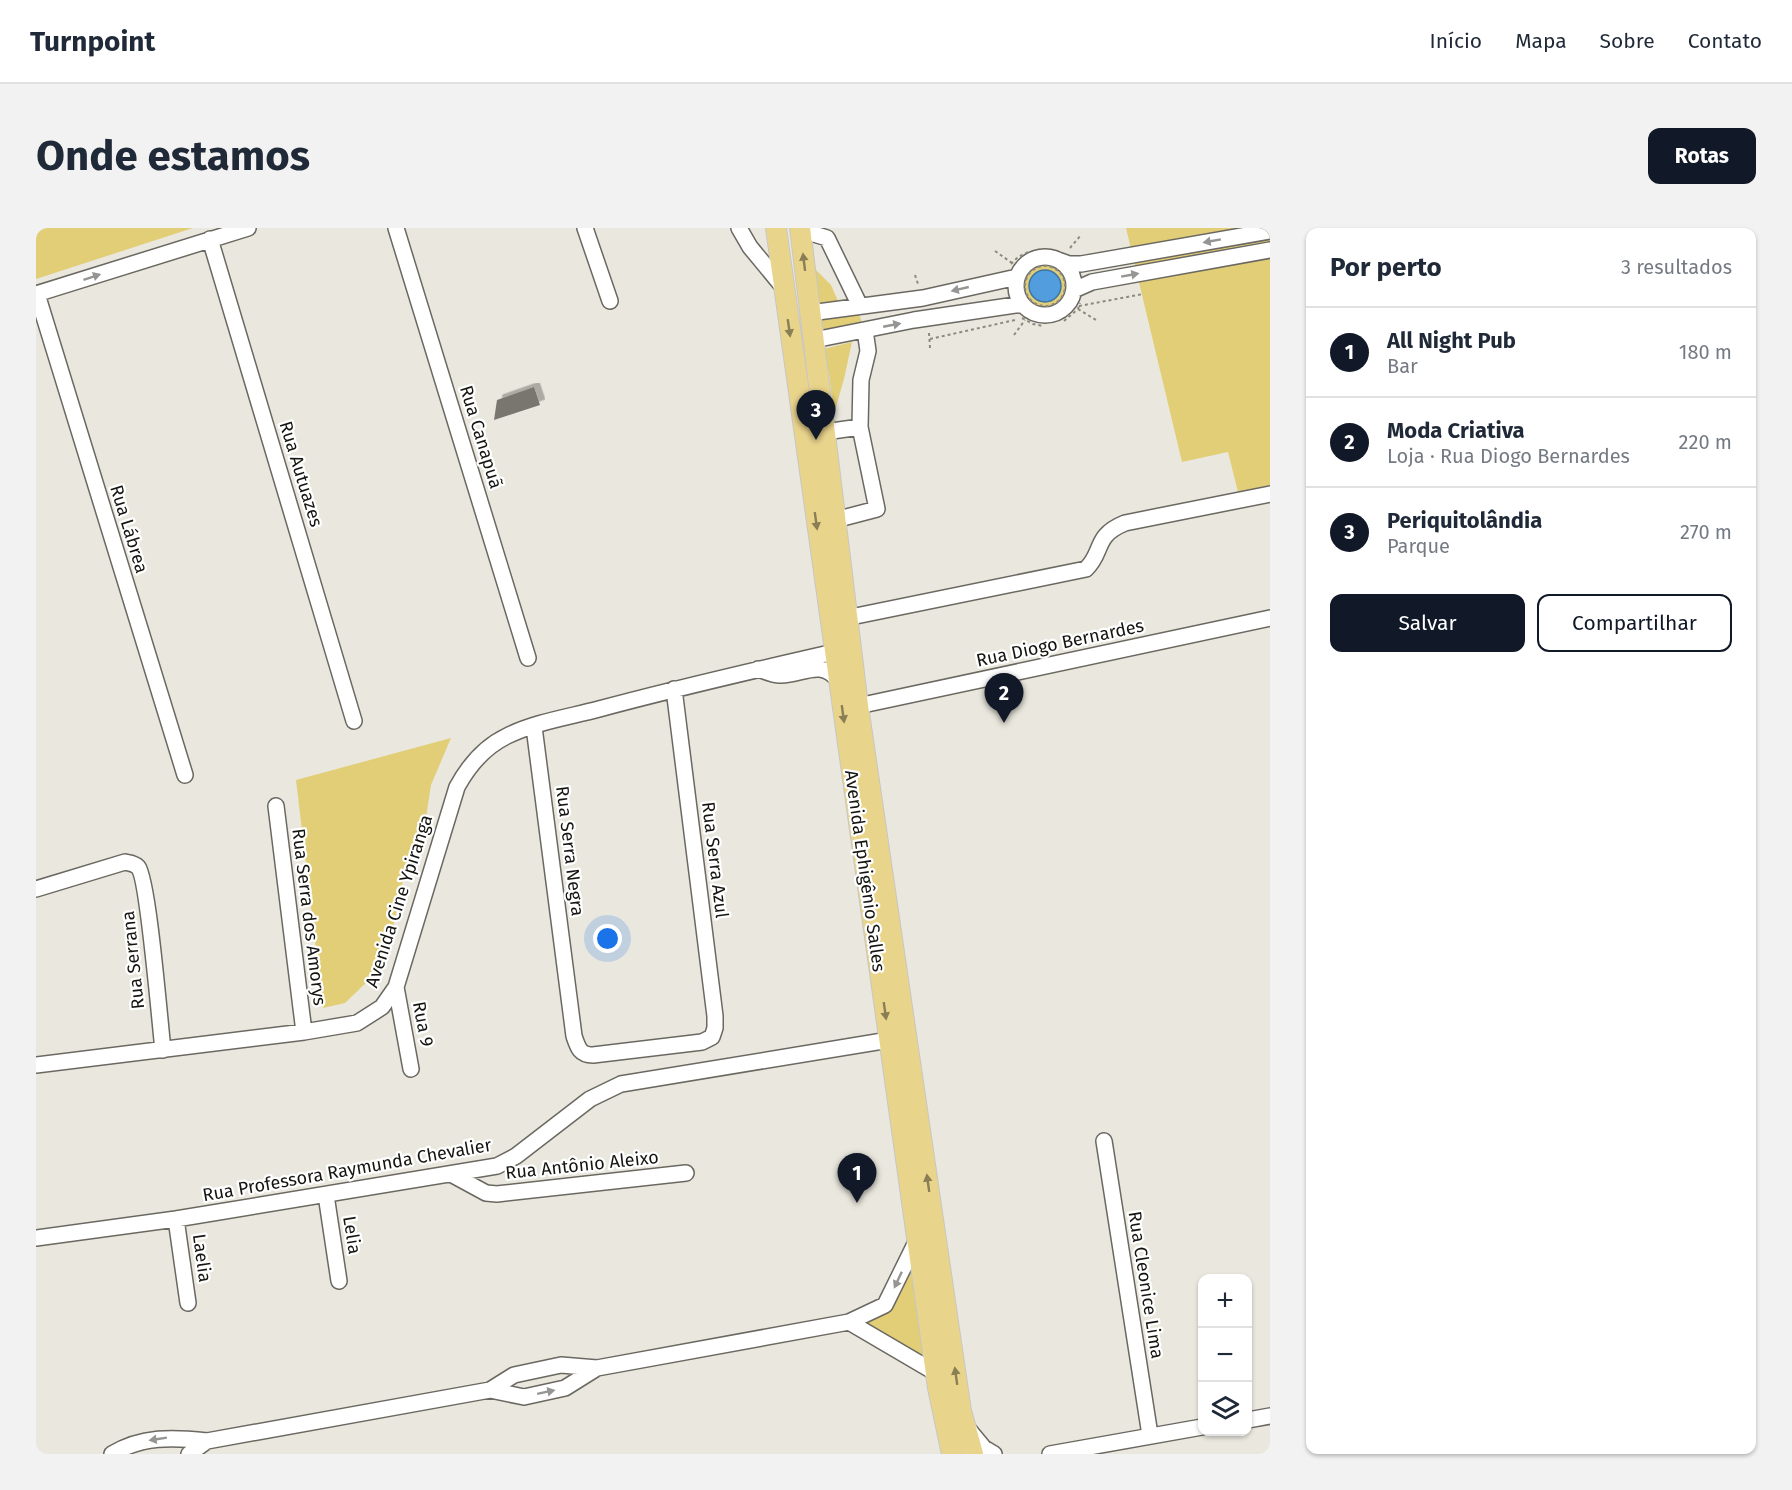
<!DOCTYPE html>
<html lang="pt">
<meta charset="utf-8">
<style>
body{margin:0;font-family:"Fira Sans",sans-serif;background:#f2f2f3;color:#1f2937}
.controls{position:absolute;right:18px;bottom:18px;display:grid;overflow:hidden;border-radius:12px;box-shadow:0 2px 4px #0004}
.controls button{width:54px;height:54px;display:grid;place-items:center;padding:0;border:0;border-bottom:2px solid #e0e1e3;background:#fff;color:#1f2937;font:30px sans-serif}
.you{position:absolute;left:572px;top:711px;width:21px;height:21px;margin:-15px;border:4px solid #fff;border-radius:50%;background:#1a73e8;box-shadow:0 0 0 9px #1a73e833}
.badge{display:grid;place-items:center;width:39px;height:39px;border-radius:50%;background:#111827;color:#fff;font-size:20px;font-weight:700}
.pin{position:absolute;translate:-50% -50px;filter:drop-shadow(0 2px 3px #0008)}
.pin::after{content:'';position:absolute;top:32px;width:21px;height:18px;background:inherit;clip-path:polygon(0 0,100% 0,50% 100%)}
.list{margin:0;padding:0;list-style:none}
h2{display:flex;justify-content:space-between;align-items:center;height:78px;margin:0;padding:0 24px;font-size:26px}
h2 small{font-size:20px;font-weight:400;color:#747a83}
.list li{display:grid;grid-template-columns:39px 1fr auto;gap:18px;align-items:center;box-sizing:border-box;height:90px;padding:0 24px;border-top:2px solid #e0e1e3}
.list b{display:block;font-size:22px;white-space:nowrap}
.list p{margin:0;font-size:20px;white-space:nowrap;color:#747a83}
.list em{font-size:20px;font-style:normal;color:#747a83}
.actions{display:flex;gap:12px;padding:18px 24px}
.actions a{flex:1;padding:14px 0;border:2px solid #111827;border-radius:12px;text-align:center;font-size:21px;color:#111827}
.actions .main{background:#111827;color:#fff}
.icon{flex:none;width:33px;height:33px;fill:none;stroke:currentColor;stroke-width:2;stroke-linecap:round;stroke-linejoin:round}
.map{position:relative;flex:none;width:1234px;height:1226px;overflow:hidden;border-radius:12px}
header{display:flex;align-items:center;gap:36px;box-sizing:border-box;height:84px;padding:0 30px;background:#fff;border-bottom:2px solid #e0e1e3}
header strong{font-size:28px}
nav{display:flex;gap:33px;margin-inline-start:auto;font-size:21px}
.intro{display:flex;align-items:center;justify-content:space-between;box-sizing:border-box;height:144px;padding:0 36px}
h1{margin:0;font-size:42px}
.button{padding:15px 27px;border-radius:12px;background:#111827;color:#fff;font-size:21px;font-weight:700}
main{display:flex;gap:36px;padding:0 36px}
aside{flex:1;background:#fff;border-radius:12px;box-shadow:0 2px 4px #0004}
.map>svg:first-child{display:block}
</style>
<header>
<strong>Turnpoint</strong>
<nav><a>Início</a><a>Mapa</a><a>Sobre</a><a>Contato</a></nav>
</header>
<div class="intro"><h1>Onde estamos</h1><a class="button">Rotas</a></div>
<main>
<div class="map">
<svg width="1234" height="1226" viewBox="0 0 1234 1226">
<defs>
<filter id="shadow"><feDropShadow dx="5.5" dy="-5.5" stdDeviation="0" flood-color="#0004"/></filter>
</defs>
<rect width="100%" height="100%" fill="#eae8de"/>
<path fill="#e1ce77" d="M 0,0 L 157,0 L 0,51 Z
M 1090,0 L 1234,0 L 1234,257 L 1202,264 L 1192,224 L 1146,234 Z
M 772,34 L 795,57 L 805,80 L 777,81 Z
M986 58a23 23 0 1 1 46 0a23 23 0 1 1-46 0Z
M 822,83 L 827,98 L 784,107 L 780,92 Z
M 816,114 L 808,151 L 798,186 L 793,146 L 787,121 Z
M 415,510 L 395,557 L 388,603 L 367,652 L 356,705 L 335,750 L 309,775 L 287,780 L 260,552 Z
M 876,1033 L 890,1138 L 824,1094 L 852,1080 Z"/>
<path fill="#519dde" stroke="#3f74a0" stroke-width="1.5" d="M993 58a16 16 0 1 1 32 0a16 16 0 1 1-32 0Z"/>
<path fill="#78766e" filter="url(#shadow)" d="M 498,159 L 504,177 L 458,192 L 461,172 Z"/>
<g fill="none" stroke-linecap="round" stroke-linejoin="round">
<g stroke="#6a6860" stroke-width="18">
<path id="minor" d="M 360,0 L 492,430
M 549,0 L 574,73
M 703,0 L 714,19 L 747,59
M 765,2 L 791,10 L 824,78
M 174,11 L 318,493
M980 58a29 29 0 1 1 58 0a29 29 0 1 1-58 0Z
M 1019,31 L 1033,36 L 1045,36 L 1234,3
M 1038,62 L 1056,54 L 1234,22
M 0,66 L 212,0
M 1,66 L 149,547
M 774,85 L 887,70 L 981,49
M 778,112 L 878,92 L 986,76
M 789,204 L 824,199
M 799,292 L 841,281 L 824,199 L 825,152 L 832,123 L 829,102
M 810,390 L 1050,341 C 1068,324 1057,308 1089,295 L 1234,266
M 722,441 C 729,443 738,448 745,447 C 768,446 785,431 802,452
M 822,478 L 1234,390
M 498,499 L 538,808 C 542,820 544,827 557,827 L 666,814 L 676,809 L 679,800 L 679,788 L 638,461
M 240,578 L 268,804
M 0,661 L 89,634 C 93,635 98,635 102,639 C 112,650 124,796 127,822
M 360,759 L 375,841
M 0,837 L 268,804 L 321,795 L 346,779 L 360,759 L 421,559 C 433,537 448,519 471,508 C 499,494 533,489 563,481 C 641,460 719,442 798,424
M 1068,913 L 1114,1207
M 415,946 L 450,965 L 461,966 L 650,945
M 290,967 L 303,1053
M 140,991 L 152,1075
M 0,1010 L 140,991 L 461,938 L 480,928 L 554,871 L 585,856 L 853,812
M 813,1094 L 900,1145
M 454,1162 L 478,1147 L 525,1137 L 561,1140 L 813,1094 L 849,1077 L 881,1012
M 1212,1192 L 1234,1188
M 933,1202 L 948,1220 L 958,1226
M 76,1226 C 106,1208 137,1209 171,1213 L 454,1162 L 488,1169 L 529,1160 L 561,1140
M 153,1226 L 171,1213
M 1014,1226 L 1166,1199"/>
</g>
<g stroke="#c7c7c6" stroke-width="22">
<path id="major" d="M 740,0 L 902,1160 L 916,1226
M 764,0 L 822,478 L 925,1183 L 937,1226"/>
</g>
<path stroke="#8b8a82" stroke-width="2" stroke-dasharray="3 3" stroke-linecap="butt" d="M 1034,20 L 1045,7
M 959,23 L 976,35
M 975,36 L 982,29 L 992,24
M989 58a20 20 0 1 1 40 0a20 20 0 1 1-40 0Z
M 879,47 L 882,56
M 1043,78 L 1107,66
M 1042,81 L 1060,92
M 986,90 L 997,96 L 1007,98
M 1028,93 L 1042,81 L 1044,75
M 893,105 L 894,120
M 978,107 L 989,92
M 894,111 L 979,92"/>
<use href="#minor" stroke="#fff" stroke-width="15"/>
<use href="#major" stroke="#e9d48c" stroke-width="20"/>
</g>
<defs><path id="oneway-solid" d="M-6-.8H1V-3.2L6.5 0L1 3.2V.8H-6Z" transform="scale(1.5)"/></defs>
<g fill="#959593">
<use href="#oneway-solid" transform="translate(1176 13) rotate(170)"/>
<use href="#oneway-solid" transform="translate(1094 47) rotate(-10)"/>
<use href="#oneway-solid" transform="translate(56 49) rotate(-18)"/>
<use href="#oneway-solid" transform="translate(924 61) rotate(167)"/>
<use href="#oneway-solid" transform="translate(856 97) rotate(-11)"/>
<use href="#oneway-solid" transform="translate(862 1052) rotate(115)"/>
<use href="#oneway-solid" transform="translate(510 1164) rotate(-12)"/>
<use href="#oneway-solid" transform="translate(122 1211) rotate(171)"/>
</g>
<g fill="#897e54">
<use href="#oneway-solid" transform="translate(768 34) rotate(-97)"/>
<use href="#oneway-solid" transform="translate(753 100) rotate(82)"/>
<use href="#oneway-solid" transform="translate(780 293) rotate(82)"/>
<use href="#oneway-solid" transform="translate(807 486) rotate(82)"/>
<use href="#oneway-solid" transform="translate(849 783) rotate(82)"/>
<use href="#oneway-solid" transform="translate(892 955) rotate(-98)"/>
<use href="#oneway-solid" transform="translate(920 1148) rotate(-98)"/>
</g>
<g text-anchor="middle" stroke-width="4.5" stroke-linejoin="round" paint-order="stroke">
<g font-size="18" fill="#141410" stroke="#fff">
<text transform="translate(445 209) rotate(73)" y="6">Rua Canapuã</text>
<text transform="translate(265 246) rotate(73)" y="6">Rua Autuazes</text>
<text transform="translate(93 301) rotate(73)" y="6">Rua Lábrea</text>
<text transform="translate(1024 415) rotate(-12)" y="6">Rua Diogo Bernardes</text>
<text transform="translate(534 623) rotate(83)" y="6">Rua Serra Negra</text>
<text transform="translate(679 632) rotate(83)" y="6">Rua Serra Azul</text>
<text transform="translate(829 643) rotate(82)" y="6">Avenida Ephigênio Salles</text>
<text transform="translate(363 673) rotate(-72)" y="6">Avenida Cine Ypiranga</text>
<text transform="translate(273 689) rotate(83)" y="6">Rua Serra dos Amorys</text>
<text transform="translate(97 732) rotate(-96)" y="6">Rua Serrana</text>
<text transform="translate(387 796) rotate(79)" y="6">Rua 9</text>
<text transform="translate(546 937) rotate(-6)" y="6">Rua Antônio Aleixo</text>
<text transform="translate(311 942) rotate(-10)" y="6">Rua Professora Raymunda Chevalier</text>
<text transform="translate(316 1007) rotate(81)" y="6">Lelia</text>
<text transform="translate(166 1030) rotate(82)" y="6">Laelia</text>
<text transform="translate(1110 1057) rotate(81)" y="6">Rua Cleonice Lima</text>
</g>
</g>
</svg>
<div class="controls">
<button>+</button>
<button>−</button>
<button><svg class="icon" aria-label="layers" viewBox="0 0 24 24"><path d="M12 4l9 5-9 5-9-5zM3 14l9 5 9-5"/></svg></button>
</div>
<div class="you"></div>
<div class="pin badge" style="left:821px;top:975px">1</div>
<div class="pin badge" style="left:968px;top:495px">2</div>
<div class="pin badge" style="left:780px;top:212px">3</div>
</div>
<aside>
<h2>Por perto<small>3 resultados</small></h2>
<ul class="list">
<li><span class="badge">1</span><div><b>All Night Pub</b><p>Bar</p></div><em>180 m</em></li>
<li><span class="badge">2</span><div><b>Moda Criativa</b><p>Loja · Rua Diogo Bernardes</p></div><em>220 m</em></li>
<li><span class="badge">3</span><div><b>Periquitolândia</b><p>Parque</p></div><em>270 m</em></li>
</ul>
<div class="actions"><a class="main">Salvar</a><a>Compartilhar</a></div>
</aside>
</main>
